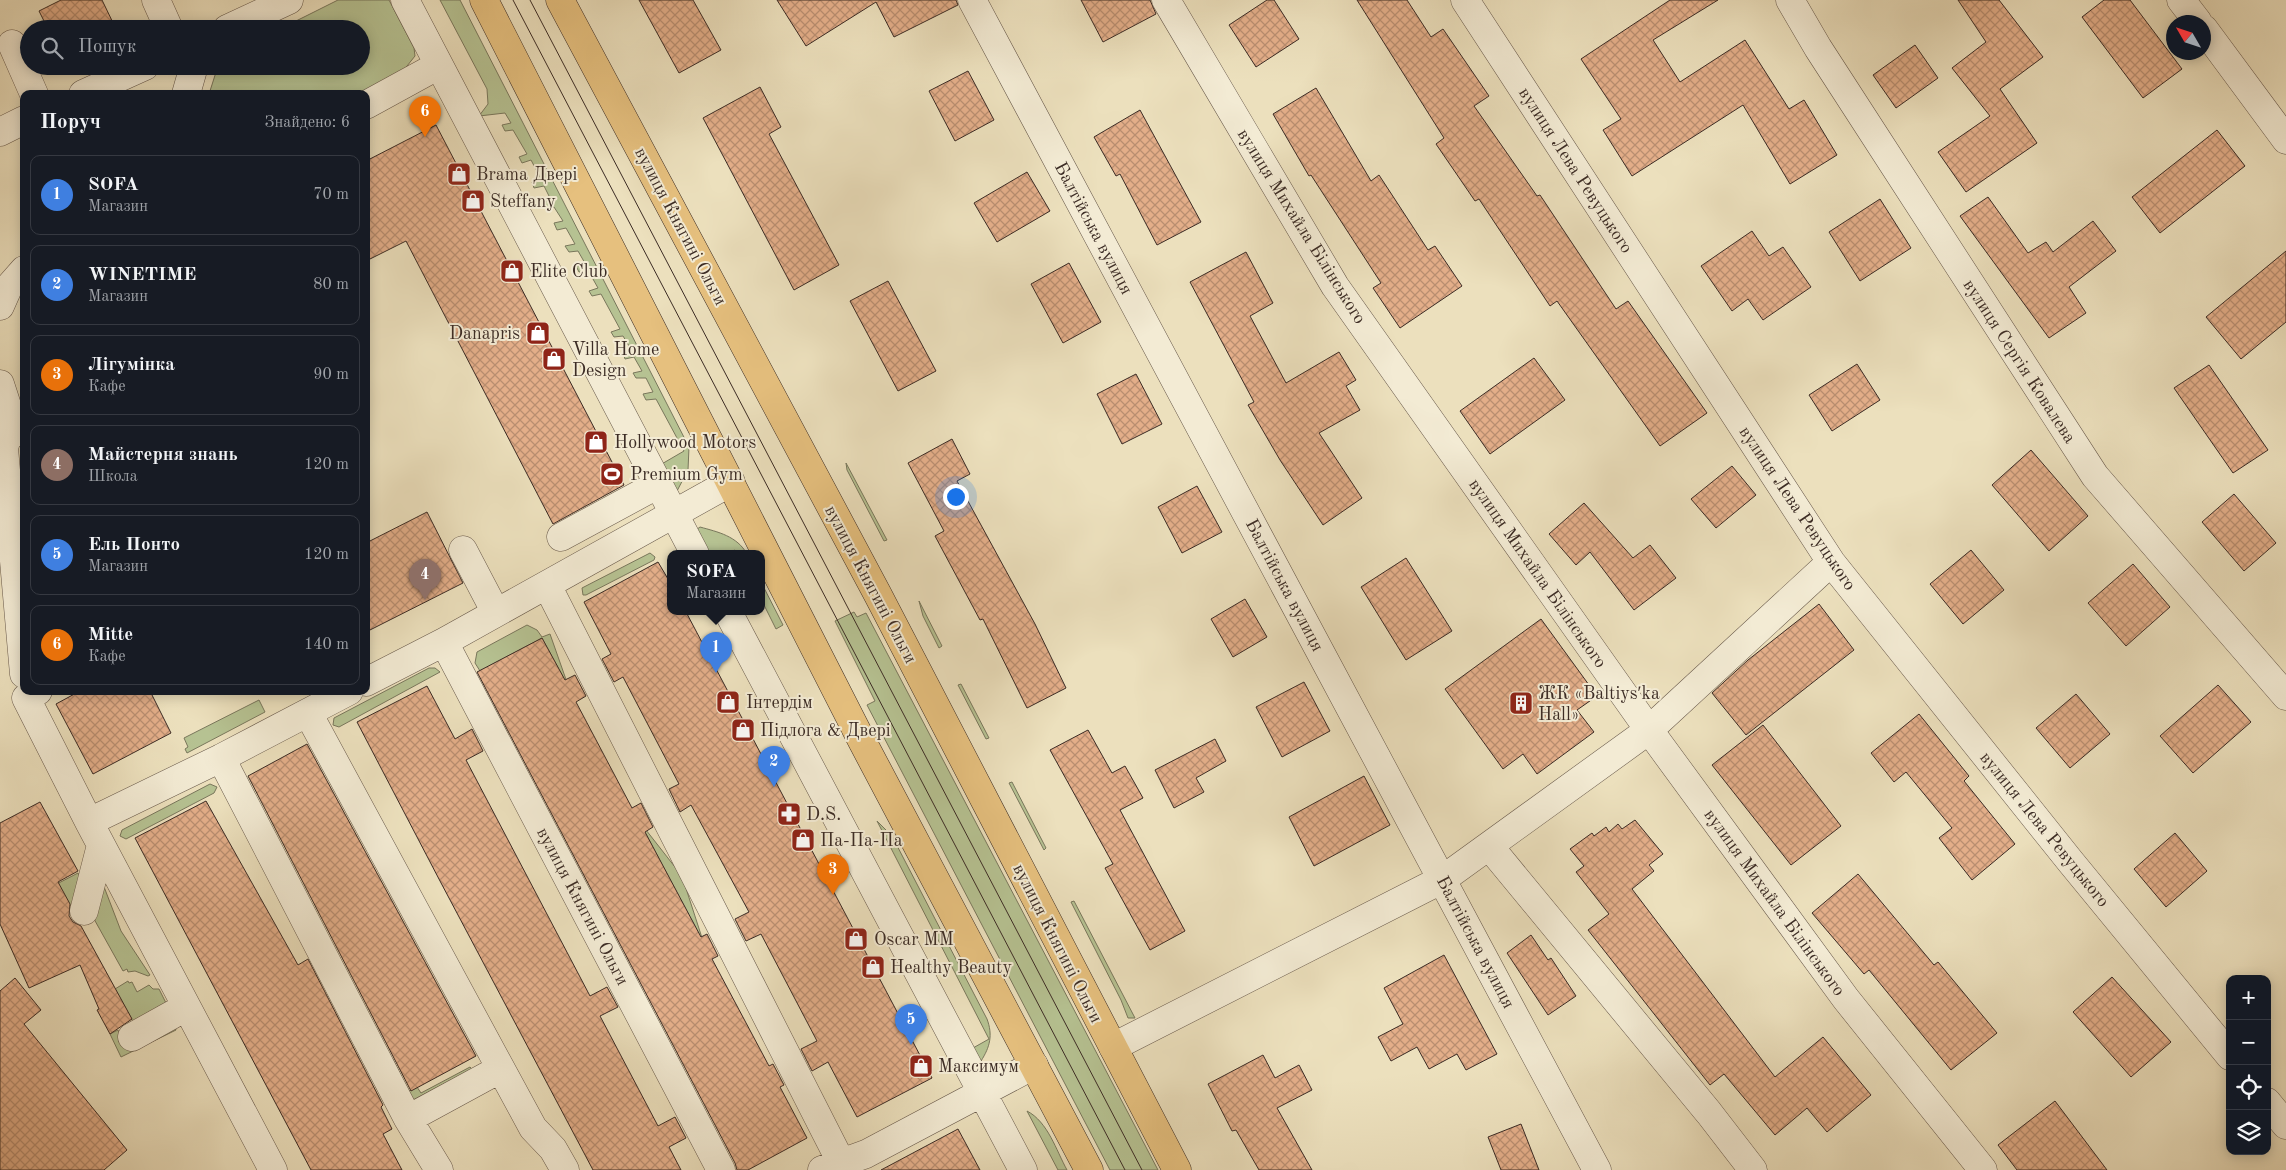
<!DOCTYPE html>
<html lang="uk">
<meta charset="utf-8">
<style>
body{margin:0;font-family:"Old Standard TT",serif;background:#20242c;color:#f1f3f6}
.controls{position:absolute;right:15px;bottom:15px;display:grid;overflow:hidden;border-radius:10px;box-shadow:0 2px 12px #0003}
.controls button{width:45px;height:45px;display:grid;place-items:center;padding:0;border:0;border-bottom:1px solid #363941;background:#171b24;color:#f1f3f6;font:25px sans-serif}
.compass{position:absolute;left:2166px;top:15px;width:45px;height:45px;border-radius:50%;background:#171b24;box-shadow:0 2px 12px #0003;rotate:309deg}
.you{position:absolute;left:955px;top:496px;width:18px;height:18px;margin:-12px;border:4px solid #fff;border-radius:50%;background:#1a73e8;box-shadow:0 0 0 8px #1a73e833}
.badge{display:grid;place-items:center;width:32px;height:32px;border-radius:50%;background:#c59692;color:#fff;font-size:16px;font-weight:700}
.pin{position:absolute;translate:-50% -41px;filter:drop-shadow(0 1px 2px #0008)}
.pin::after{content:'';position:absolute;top:26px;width:18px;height:15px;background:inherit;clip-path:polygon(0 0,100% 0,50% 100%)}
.popup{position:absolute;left:667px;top:550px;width:98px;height:65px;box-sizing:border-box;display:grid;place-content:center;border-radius:10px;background:#171b24;filter:drop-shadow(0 1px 4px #0005);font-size:16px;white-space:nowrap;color:#9ea1a6}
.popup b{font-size:19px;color:#f1f3f6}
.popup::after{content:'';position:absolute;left:50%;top:100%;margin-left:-10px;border:10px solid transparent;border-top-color:#171b24}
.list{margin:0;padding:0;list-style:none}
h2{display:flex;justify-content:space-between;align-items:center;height:65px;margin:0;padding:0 20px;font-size:21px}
h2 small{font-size:16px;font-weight:400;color:#9ea1a6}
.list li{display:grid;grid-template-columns:32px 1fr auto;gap:15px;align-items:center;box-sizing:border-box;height:80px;margin:0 10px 10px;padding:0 10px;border:1px solid #363941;border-radius:10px}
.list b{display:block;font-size:19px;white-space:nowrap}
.list p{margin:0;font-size:16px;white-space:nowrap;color:#9ea1a6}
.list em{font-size:16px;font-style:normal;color:#9ea1a6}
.icon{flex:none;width:28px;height:28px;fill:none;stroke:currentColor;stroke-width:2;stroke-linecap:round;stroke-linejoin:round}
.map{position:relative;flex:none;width:2286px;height:1170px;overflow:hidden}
.search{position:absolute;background:#171b24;box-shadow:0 2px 12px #0003;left:20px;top:20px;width:350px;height:55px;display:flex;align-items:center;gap:12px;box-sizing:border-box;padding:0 18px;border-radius:28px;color:#9ea1a6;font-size:19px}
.panel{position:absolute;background:#171b24;box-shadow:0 2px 12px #0003;left:20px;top:90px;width:350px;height:605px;border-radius:10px}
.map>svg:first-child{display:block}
</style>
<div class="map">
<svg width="2286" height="1170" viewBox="0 0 2286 1170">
<defs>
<pattern id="building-cross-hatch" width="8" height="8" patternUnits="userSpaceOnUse" patternTransform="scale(1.25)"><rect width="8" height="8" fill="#e3ae89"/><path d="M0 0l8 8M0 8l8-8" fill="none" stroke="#b98e70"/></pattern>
</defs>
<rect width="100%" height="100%" fill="#ece0bd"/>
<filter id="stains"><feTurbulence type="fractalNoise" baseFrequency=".004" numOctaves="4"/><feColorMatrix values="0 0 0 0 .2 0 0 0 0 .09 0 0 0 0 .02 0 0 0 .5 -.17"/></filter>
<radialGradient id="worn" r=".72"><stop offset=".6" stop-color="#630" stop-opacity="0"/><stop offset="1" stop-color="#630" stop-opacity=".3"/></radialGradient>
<path fill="#b6c292" stroke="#79775c" d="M 338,0 L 389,0 L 414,48 L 415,56 L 399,76 L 366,94 L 209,94 L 218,66 L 361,66 L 361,29 L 280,29 Z
M 440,0 L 460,0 L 689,447 L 688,470 L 677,491 L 660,465 L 684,451 L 656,399 L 646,400 L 643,394 L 653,392 L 646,378 L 636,378 L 633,373 L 642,371 L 634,357 L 625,359 L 623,353 L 632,351 L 623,336 L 614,337 L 611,332 L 620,329 L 601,294 L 592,296 L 589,291 L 598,288 L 589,272 L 579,272 L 576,266 L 586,265 L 578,251 L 569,252 L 565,246 L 575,244 L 566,228 L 557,230 L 554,223 L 563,221 L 554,207 L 545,208 L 542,202 L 551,200 L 544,186 L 534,188 L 532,182 L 541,179 L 531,160 L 522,163 L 519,157 L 527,154 L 513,130 L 505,131 L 502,125 L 511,123 L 505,113 L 479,116 L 488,104 L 487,89 Z
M 846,463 L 887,540 L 884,541 L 847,470 Z
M 700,527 C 718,532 737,536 747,554 L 738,554 L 735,550 L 726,554 L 707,554 L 696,530 Z
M 650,553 L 655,557 L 654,560 L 586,595 L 583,595 L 582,588 Z
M 761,582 L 783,625 L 776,629 L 761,599 Z
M 919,601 L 942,646 L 939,648 L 923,616 Z
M 854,612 L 857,617 L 866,613 L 1158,1170 L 1110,1170 L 867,705 L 875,701 L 835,621 Z
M 527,625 L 537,630 L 542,637 L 550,634 L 569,688 L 542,638 L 480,671 L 475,663 L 477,652 Z
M 429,668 L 435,668 L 440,672 L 339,727 L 333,725 L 334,718 Z
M 961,684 L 989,738 L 986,739 L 958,685 Z
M 259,700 L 265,712 L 187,753 L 185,749 L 188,747 L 184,738 Z
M 1012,782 L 1046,848 L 1044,850 L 1009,783 Z
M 210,784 L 217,787 L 214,793 L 126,839 L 120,836 L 122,830 Z
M 639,821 L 682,876 L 704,944 Z
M 877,821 L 892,836 L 987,1019 C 993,1035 990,1047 981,1061 L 973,1048 L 989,1039 Z
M 78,873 L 82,881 L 79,901 L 57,912 L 53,886 Z
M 101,879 L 121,931 L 150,975 L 148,976 L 135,971 L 128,972 L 127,969 L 123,971 L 94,919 Z
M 1074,901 L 1135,1018 L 1128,1018 L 1121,1000 L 1071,902 Z
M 128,981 L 129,983 L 132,982 L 137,992 L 149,985 L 153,989 L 159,989 L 167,1005 L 135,1025 L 115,989 Z
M 174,1024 L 176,1030 L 121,1057 L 110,1034 L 118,1030 L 126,1048 Z
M 392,1058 L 409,1091 L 417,1087 L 421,1093 L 470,1067 L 472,1069 L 413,1100 Z
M 1027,1111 C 1048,1122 1056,1150 1067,1170 L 1058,1170 Z"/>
<path fill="url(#building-cross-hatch)" stroke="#3c2c25" d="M 61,0 L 102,0 L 116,29 L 48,29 L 39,11 Z
M 639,0 L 693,0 L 721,50 L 679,73 Z
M 777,0 L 956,0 L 958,5 L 894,37 L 876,2 L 806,46 Z
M 1081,0 L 1150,0 L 1156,14 L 1103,42 Z
M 1267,0 L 1274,0 L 1299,39 L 1256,67 L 1229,25 Z
M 1357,0 L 1407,0 L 1431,37 L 1443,29 L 1489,96 L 1474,106 L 1537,196 L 1540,195 L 1616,309 L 1628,301 L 1707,413 L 1660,446 L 1557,301 L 1550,306 L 1479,199 L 1475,201 L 1436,144 L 1444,138 Z
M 1670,0 L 1718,0 L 1653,40 L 1680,82 L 1745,40 L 1789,109 L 1804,100 L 1837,155 L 1790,184 L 1743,105 L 1632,176 L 1603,130 L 1621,119 L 1581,59 Z
M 1958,0 L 1999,0 L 2043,57 L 2000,89 L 2037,143 L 1966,192 L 1938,152 L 1990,116 L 1952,68 L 1986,42 Z
M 2104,0 L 2130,0 L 2182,69 L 2143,98 L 2082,17 Z
M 1915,45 L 1938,78 L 1896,108 L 1873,75 Z
M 968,71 L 994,120 L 955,141 L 929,91 Z
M 760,87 L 781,127 L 769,134 L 839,265 L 794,290 L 703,118 Z
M 1316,88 L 1371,181 L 1379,175 L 1428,250 L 1435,246 L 1462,286 L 1400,328 L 1373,288 L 1381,283 L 1311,175 L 1309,176 L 1273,114 Z
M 1140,110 L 1201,222 L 1157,245 L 1120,174 L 1116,176 L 1094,137 Z
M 436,125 L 624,485 L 553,524 L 406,241 L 366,261 L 366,161 Z
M 2217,130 L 2245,166 L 2160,233 L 2132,197 Z
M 1027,172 L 1050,211 L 997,242 L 974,203 Z
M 1988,197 L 2028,253 L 2046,242 L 2053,252 L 2093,221 L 2116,251 L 2069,287 L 2086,313 L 2049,338 L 1960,216 Z
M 1880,199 L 1911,248 L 1860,281 L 1829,232 Z
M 1752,231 L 1769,256 L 1783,247 L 1811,287 L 1763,320 L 1748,299 L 1732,311 L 1701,266 Z
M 2286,251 L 2286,322 L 2241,359 L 2206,317 Z
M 1246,252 L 1273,303 L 1250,316 L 1286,383 L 1339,352 L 1356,380 L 1346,386 L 1360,410 L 1319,433 L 1362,498 L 1323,525 L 1280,460 L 1248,405 L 1254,402 L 1190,282 Z
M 1069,263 L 1101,322 L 1063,343 L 1031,284 Z
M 888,281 L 936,371 L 898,391 L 850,301 Z
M 1534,358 L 1565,400 L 1490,454 L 1460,411 Z
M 1857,364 L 1880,400 L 1832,431 L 1809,395 Z
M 2209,365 L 2268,450 L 2233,473 L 2174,388 Z
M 1136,374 L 1162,424 L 1122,444 L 1097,394 Z
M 952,439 L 970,474 L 957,481 L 1035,624 L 1066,688 L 1027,708 L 983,619 L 980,620 L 935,536 L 944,531 L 908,463 Z
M 2031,450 L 2088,516 L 2049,551 L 1992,485 Z
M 1732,466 L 1756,495 L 1716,528 L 1691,499 Z
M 1197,486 L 1222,532 L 1182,553 L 1158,507 Z
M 2234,494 L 2276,543 L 2244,571 L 2202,522 Z
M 1584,503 L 1633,558 L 1650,545 L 1676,578 L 1634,610 L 1590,552 L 1576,565 L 1549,534 Z
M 427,512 L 463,583 L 366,632 L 366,543 Z
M 1971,550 L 2004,590 L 1963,624 L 1930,584 Z
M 1406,558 L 1452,631 L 1406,660 L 1361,587 Z
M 658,562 L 671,584 L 671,612 L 686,612 L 932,1078 L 857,1117 L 828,1062 L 812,1071 L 801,1049 L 817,1041 L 761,934 L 746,941 L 735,919 L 749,912 L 691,805 L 680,812 L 669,789 L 679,784 L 623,677 L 614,682 L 602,659 L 611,654 L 584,602 Z
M 2133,564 L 2170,607 L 2126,646 L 2088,603 Z
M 1245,599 L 1267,637 L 1233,657 L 1211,619 Z
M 1819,604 L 1854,650 L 1746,735 L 1712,693 L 1748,660 Z
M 1541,619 L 1597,696 L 1577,710 L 1594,732 L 1537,774 L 1523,754 L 1503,769 L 1445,689 Z
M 542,638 L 565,680 L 575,675 L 586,696 L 576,702 L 632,808 L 641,803 L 653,827 L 645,832 L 701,937 L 707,934 L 718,956 L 712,959 L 769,1066 L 773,1064 L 784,1085 L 780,1087 L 807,1138 L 748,1170 L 737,1170 L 735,1163 L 477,672 Z
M 1304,682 L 1330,731 L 1282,757 L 1256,707 Z
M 2218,685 L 2251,722 L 2193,773 L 2160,736 Z
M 427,686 L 455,739 L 472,729 L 483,751 L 466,760 L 590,996 L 607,987 L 618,1007 L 600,1016 L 658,1126 L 675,1117 L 686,1138 L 669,1147 L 681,1170 L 593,1170 L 440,881 L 357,722 Z
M 80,691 L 150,691 L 171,733 L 93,774 L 56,704 Z
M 2076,694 L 2110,734 L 2070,768 L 2036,728 Z
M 1919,714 L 1969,776 L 1964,781 L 2015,844 L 1972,880 L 1939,838 L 1952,828 L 1906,772 L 1894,782 L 1871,753 Z
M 1763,725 L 1841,826 L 1791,865 L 1712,765 Z
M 1088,730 L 1112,773 L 1125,766 L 1143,798 L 1120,810 L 1185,931 L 1150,950 L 1105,868 L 1113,864 L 1050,750 Z
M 1215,739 L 1226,761 L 1196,778 L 1204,792 L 1174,808 L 1155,770 Z
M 307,744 L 476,1056 L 411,1091 L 248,776 Z
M 1364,776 L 1390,825 L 1314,866 L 1289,817 Z
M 206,801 L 298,965 L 308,959 L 383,1105 L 381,1107 L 392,1129 L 383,1134 L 402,1170 L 311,1170 L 135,838 Z
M 40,802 L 78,871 L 58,882 L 70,904 L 69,916 L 73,922 L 81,926 L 132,1019 L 110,1034 L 97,1010 L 99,1009 L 80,965 L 29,988 L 0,924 L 0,823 Z
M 1635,820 L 1663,854 L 1649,865 L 1654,871 L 1632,889 L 1775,1077 L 1823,1037 L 1871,1095 L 1827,1132 L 1807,1108 L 1775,1135 L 1724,1074 L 1710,1085 L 1588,930 L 1609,914 L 1576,872 L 1584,866 L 1570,849 L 1592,833 L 1594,836 L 1606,827 L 1609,832 L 1618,824 L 1622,829 Z
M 2175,833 L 2207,871 L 2166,907 L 2134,869 Z
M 1858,874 L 1934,965 L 1938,962 L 1997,1033 L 1951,1070 L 1869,970 L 1864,974 L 1812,913 Z
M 1531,935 L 1548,960 L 1551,958 L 1576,996 L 1548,1015 L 1507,953 Z
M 1444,955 L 1497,1054 L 1466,1070 L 1457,1054 L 1429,1069 L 1417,1047 L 1391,1061 L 1378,1037 L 1403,1024 L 1384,988 Z
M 2112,977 L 2171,1042 L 2131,1077 L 2073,1012 Z
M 15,978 L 41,1010 L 24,1024 L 127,1150 L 104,1170 L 0,1170 L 0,991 Z
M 1263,1055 L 1275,1078 L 1299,1065 L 1312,1090 L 1277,1108 L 1312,1170 L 1259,1170 L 1236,1130 L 1232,1131 L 1208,1084 Z
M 2055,1101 L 2107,1170 L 2017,1170 L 1998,1145 Z
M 1521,1124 L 1539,1170 L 1501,1170 L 1488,1137 Z
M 958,1129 L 980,1170 L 881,1170 Z"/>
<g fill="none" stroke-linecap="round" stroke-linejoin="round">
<g stroke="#68594b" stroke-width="29">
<path id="minor" d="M 156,0 L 169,29
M 405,0 L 695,554
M 972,0 L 1597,1170
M 1166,0 L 1335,286 L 1649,730 L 1846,999 L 1983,1170
M 1465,0 L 1831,562 L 2070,861 L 2230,1056
M 1790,0 L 1818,48 L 2095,476 L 2286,696
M 2181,0 L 2198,22
M 227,29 L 289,0
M 2204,29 L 2286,140
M 12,44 L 34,94
M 83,94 L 145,66
M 186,94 L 194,66
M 366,105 L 439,65
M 0,132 L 24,120
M 0,306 L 8,288 L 24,270
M 0,384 L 12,421
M 24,433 L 12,421 L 4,448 L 24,674
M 561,537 L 657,485
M 463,550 L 496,613
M 547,585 L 845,1170
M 728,612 L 1023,1170
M 444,642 L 721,1170
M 366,682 L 444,642 L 731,482
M 38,691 L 26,698 L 89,822
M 308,713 L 533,1128 L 553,1149 L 565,1170
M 221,758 L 408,1119 L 439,1170
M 1489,846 L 1709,1113 L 1753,1170
M 84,911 L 101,845
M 132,1037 L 186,1007
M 1113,1047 L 1443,879 L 1649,730 L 1831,562
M 2267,1102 L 2286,1125
M 408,1119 L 500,1069
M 273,1170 L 89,822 L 221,758 L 349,691
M 822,1170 L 866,1154 L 1034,1065"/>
</g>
<g stroke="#3c2c25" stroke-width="29">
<path id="major" d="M 484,0 L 861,739 L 1089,1170
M 560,0 L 878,595 L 1177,1170"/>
</g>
<use href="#minor" stroke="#f3ebd4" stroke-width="28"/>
<use href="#major" stroke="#e6c07e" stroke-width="28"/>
<path stroke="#3c2c25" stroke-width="1" d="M 513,0 L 1125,1170
M 530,0 L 1142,1170"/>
</g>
<defs>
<g id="shop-square" transform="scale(1.25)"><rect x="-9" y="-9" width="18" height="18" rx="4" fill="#8f2418" stroke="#f3ebd4"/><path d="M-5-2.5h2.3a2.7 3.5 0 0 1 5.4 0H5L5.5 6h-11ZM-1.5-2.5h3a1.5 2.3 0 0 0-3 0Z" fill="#fff"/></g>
<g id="stadium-square" transform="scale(1.25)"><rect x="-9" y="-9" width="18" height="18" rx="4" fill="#8f2418" stroke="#f3ebd4"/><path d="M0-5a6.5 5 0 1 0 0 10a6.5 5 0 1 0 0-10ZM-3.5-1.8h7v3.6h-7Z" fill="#fff"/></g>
<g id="building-square" transform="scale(1.25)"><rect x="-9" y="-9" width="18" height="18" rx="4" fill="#8f2418" stroke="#f3ebd4"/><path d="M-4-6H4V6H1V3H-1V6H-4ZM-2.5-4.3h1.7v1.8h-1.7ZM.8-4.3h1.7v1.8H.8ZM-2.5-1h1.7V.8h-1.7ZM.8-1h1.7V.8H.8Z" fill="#fff"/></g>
<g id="pharmacy-square" transform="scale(1.25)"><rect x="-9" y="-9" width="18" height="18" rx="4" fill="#8f2418" stroke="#f3ebd4"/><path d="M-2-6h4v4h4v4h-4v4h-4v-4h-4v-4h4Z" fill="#fff"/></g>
</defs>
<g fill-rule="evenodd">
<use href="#shop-square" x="459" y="174"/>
<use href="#shop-square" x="473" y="201"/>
<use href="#shop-square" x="512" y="271"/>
<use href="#shop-square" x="538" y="333"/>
<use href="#shop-square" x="554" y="359"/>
<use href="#shop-square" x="596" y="442"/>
<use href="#stadium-square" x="612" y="474"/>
<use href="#shop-square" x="728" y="702"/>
<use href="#building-square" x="1521" y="703"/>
<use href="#shop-square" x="743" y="730"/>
<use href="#pharmacy-square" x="789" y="814"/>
<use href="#shop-square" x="803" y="840"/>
<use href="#shop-square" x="856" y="939"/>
<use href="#shop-square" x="873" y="967"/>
<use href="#shop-square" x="921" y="1066"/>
</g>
<g text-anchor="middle" stroke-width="4" stroke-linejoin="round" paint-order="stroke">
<g font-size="18" fill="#3c2c25" stroke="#f3ebd4">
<text transform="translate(1576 170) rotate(57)" y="6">вулиця Лева Ревуцького</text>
<text transform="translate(681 226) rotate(62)" y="6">вулиця Княгині Ольги</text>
<text transform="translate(1302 226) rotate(58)" y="6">вулиця Михайла Білінського</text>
<text transform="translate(1094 228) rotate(62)" y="6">Балтійська вулиця</text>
<text transform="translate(2020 361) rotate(57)" y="6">вулиця Сергія Ковалева</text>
<text transform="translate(1798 508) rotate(56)" y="6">вулиця Лева Ревуцького</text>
<text transform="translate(1538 573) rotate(55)" y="6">вулиця Михайла Білінського</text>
<text transform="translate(871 584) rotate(62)" y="6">вулиця Княгині Ольги</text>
<text transform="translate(1285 585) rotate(62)" y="6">Балтійська вулиця</text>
<text transform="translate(2045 829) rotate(51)" y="6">вулиця Лева Ревуцького</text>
<text transform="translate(1775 902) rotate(54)" y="6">вулиця Михайла Білінського</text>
<text transform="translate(583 906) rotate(62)" y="6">вулиця Княгині Ольги</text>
<text transform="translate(1476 942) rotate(62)" y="6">Балтійська вулиця</text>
<text transform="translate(1058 943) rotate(63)" y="6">вулиця Княгині Ольги</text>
</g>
<g font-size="18" fill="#3c2c25" stroke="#f3ebd4" text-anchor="start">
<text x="476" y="180">Brama Двері</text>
<text x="490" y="207">Steffany</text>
<text x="530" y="277">Elite Club</text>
<text x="520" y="339" text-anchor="end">Danapris</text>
<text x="572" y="355">Villa Home<tspan x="572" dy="21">Design</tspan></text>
<text x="614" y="448">Hollywood Motors</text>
<text x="630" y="480">Premium Gym</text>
<text x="1538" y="699">ЖК «Baltiysʹka<tspan x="1538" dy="21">Hall»</tspan></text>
<text x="746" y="708">Інтердім</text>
<text x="760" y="736">Підлога &amp; Двері</text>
<text x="806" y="820">D.S.</text>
<text x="820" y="846">Па-Па-Па</text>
<text x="874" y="945">Oscar MM</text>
<text x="890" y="973">Healthy Beauty</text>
<text x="938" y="1072">Максимум</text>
</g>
</g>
<rect width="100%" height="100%" filter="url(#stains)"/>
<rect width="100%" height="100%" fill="url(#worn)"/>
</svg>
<div class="controls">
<button>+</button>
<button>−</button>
<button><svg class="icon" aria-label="locate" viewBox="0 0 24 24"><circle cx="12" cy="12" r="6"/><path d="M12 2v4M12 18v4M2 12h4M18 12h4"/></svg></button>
<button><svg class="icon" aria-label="layers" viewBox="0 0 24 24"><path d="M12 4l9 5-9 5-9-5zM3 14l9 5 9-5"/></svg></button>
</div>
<svg class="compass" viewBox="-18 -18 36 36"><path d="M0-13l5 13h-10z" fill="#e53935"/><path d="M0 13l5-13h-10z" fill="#9ea1a6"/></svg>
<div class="you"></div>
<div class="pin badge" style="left:716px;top:673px;background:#3f7fe0">1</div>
<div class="popup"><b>SOFA</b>Магазин</div>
<div class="pin badge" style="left:774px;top:787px;background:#3f7fe0">2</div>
<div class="pin badge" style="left:833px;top:895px;background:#e8710a">3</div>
<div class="pin badge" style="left:425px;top:600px;background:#8d6e63">4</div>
<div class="pin badge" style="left:911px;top:1045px;background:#3f7fe0">5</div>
<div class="pin badge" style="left:425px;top:137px;background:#e8710a">6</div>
<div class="search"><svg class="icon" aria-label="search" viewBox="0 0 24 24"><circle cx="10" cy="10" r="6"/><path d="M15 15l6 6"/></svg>Пошук</div>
<section class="panel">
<h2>Поруч<small>Знайдено: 6</small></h2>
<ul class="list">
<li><span class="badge" style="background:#3f7fe0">1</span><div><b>SOFA</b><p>Магазин</p></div><em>70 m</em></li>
<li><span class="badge" style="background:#3f7fe0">2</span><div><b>WINETIME</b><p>Магазин</p></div><em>80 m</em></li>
<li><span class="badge" style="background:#e8710a">3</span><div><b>Лігумінка</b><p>Кафе</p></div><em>90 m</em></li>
<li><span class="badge" style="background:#8d6e63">4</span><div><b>Майстерня знань</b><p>Школа</p></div><em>120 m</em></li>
<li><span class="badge" style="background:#3f7fe0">5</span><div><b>Ель Понто</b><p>Магазин</p></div><em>120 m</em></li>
<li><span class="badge" style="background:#e8710a">6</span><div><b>Mitte</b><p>Кафе</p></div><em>140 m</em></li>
</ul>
</section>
</div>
